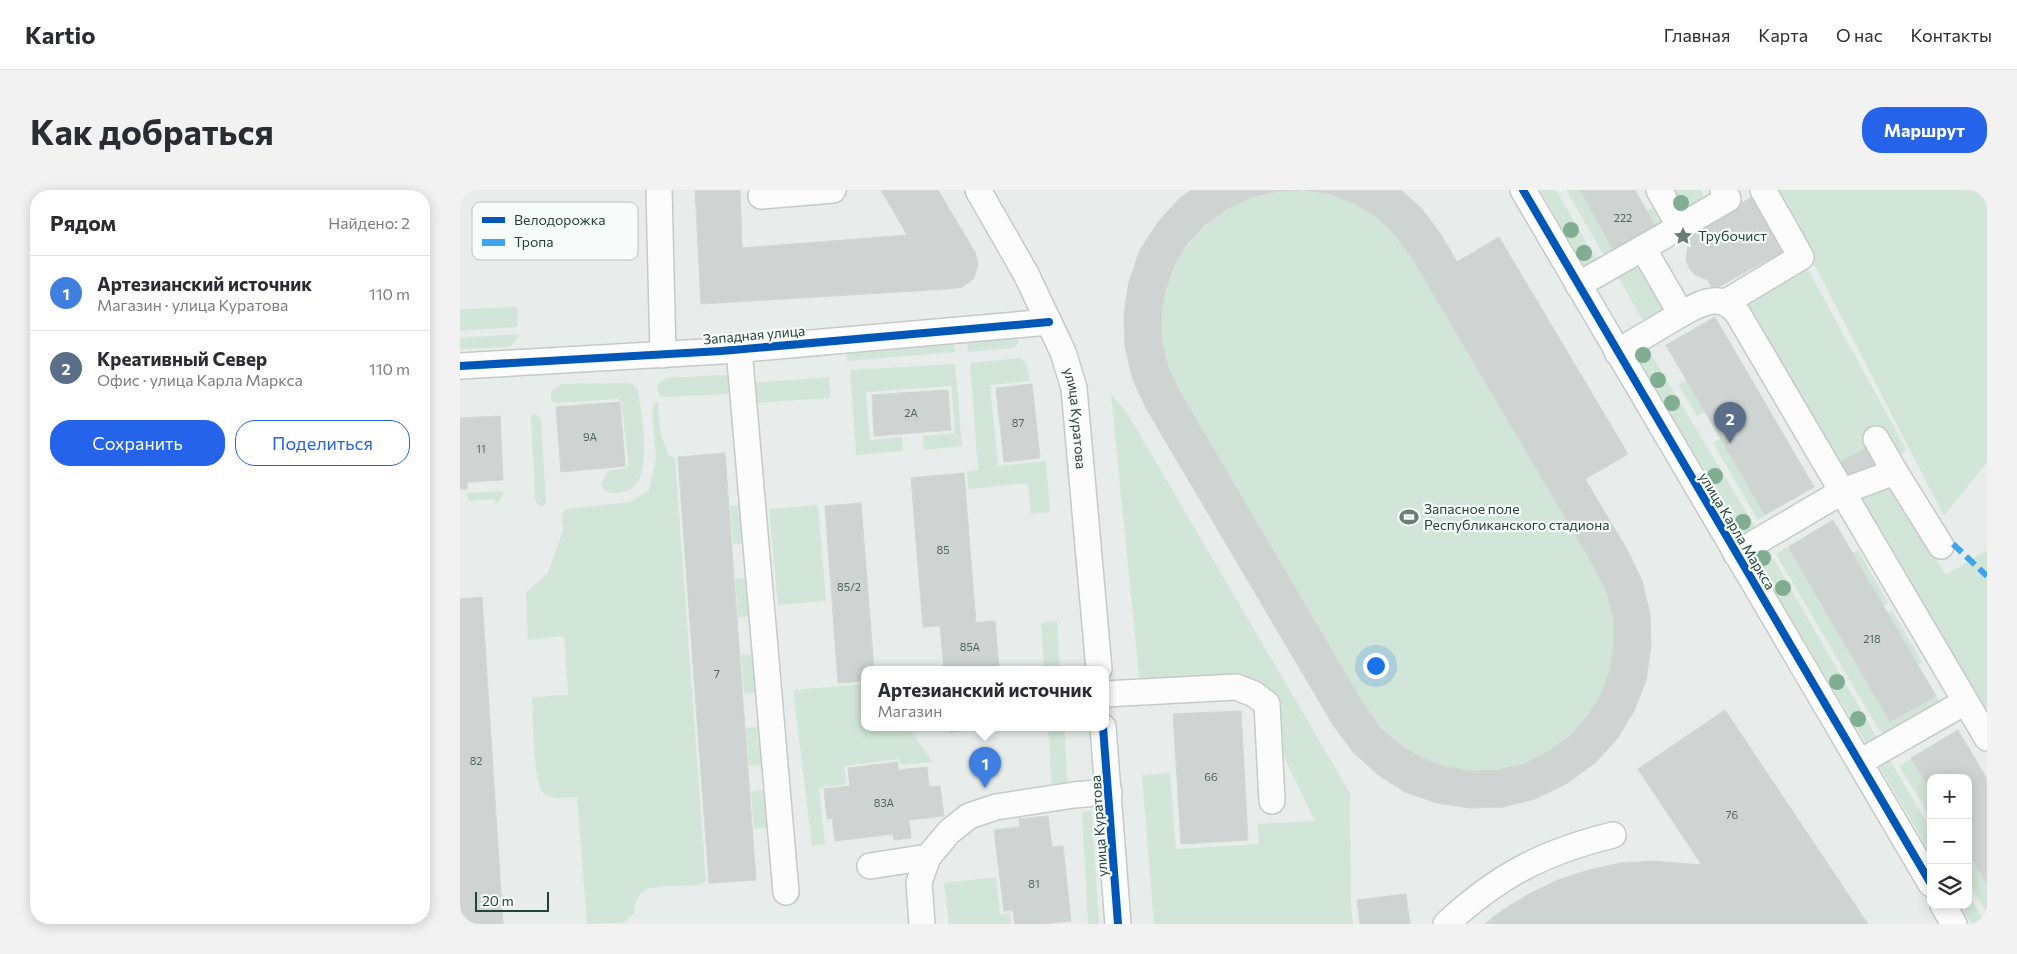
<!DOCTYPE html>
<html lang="ru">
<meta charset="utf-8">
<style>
body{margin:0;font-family:Commissioner,sans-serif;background:#f2f2f3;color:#2b2b33}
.controls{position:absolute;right:15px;bottom:15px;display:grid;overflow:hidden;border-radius:10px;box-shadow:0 2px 12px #0003}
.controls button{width:45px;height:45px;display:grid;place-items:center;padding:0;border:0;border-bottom:1px solid #e1e1e2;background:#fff;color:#2b2b33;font:25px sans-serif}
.scale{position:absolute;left:15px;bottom:12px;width:74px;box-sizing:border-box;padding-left:5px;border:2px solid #24423a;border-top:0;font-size:14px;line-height:18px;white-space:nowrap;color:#24423a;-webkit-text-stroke:4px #f7fbf9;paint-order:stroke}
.you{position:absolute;left:915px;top:475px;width:18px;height:18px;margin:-12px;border:4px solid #fff;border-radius:50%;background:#1a73e8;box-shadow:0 0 0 8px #1a73e833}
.badge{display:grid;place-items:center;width:32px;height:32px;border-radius:50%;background:#2563eb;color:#fff;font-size:16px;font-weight:700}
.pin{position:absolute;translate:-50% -41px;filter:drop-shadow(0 1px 2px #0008)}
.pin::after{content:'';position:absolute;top:26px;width:18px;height:15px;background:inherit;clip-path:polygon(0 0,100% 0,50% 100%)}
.popup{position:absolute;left:401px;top:476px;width:248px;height:65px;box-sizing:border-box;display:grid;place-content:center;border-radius:10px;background:#fff;filter:drop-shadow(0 1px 4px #0005);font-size:16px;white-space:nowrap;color:#7c7c81}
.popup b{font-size:19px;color:#2b2b33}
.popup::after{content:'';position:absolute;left:50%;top:100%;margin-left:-10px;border:10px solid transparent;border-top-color:#fff}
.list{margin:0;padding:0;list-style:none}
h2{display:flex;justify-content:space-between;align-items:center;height:65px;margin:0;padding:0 20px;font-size:21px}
h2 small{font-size:16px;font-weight:400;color:#7c7c81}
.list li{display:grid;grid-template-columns:32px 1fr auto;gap:15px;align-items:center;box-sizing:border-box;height:75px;padding:0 20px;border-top:1px solid #e1e1e2}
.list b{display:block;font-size:19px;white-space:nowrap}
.list p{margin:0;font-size:16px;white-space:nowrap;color:#7c7c81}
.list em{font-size:16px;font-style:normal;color:#7c7c81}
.actions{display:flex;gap:10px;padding:15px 20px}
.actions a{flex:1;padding:11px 0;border:1px solid #2563eb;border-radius:20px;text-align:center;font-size:18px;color:#2563eb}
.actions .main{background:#2563eb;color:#fff}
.icon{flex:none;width:28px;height:28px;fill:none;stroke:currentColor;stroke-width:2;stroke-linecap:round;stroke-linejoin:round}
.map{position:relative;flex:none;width:1527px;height:734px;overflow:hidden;border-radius:20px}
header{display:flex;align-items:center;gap:30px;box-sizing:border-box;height:70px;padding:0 25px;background:#fff;border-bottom:1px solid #e1e1e2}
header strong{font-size:24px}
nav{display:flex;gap:28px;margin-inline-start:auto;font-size:18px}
.intro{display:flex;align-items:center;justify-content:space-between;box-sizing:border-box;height:120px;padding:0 30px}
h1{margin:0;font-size:35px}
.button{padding:12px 22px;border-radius:20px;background:#2563eb;color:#fff;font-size:18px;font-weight:700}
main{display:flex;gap:30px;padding:0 30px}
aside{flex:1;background:#fff;border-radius:20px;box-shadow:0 2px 12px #0003}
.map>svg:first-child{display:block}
</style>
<header>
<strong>Kartio</strong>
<nav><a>Главная</a><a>Карта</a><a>О нас</a><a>Контакты</a></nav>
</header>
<div class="intro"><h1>Как добраться</h1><a class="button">Маршрут</a></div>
<main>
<aside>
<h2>Рядом<small>Найдено: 2</small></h2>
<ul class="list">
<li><span class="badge" style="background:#3f7fe0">1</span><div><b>Артезианский источник</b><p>Магазин · улица Куратова</p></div><em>110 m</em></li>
<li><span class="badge" style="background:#5c6f8a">2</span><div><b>Креативный Север</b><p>Офис · улица Карла Маркса</p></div><em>110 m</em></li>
</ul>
<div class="actions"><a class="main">Сохранить</a><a>Поделиться</a></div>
</aside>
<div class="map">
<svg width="1527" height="734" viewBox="0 0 1527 734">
<rect width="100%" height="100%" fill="#e8edeb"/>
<path fill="#d1e6d8" d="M 844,0 C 896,8 920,24 951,66 L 1135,378 C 1146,403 1155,427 1154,455 C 1148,558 1022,619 939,554 C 925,543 915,529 904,515 L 720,202 C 712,186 704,170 702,152 C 693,89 733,30 791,8 C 808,1 826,1 844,0 Z
M 1080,0 L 1096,0 L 1141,78 L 1125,78 Z
M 1106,0 L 1120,0 L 1155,63 L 1197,39 L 1187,21 L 1199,14 L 1210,34 L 1150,76 Z
M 1206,0 L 1241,0 L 1243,7 L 1240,13 L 1222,21 Z
M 1313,0 L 1527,0 L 1527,272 L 1484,326 L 1362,89 Z
M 1176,69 L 1208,127 L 1187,138 L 1155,81 Z
M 1347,78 L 1446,259 L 1443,264 L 1389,293 L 1281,119 Z
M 57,117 L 58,137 L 0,141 L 0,119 Z
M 559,143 L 558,154 L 554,158 L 508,162 L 507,148 Z
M 59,144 L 56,151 L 49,157 L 0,159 L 0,148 Z
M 493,148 L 495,162 L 387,171 L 386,158 Z
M 1186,156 L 1299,343 L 1288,345 L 1279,339 L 1177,167 L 1179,162 Z
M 561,168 L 567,176 L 570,191 L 530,195 L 538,276 L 586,271 L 590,322 L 571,324 L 568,293 L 508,299 L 507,281 L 518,280 L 510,173 Z
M 495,174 L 502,256 L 464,260 L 463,246 L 495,243 L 491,196 L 406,202 L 410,250 L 442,247 L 443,261 L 396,265 L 390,180 Z
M 265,185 L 273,188 L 272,203 L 269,204 L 205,207 L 200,206 L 197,199 L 198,194 L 206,188 Z
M 369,187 L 371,208 L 294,213 L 292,193 Z
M 1227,190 L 1245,222 L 1237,226 L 1218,195 Z
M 166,193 L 173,194 L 178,200 C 181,223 194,286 170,300 C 168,301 162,302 159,303 C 150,304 144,303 141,294 L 148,281 L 167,278 L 169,275 L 161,211 L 158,209 L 96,213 L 91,211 L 91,201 L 102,194 Z
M 651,204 L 666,221 L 890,603 L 891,715 L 893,734 L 694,734 L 682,585 L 710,583 L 716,659 L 799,654 L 798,634 L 855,631 L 817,553 L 813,512 L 680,496 Z
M 194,213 L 198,213 L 201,246 L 209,266 L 215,268 L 246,691 L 240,695 C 226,696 199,695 187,699 C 178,703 174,714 174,723 L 163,733 L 127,734 L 117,607 C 106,607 92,611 83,603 C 73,593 73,524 72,507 L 108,505 L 104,446 L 68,450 L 66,402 L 88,383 L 103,341 L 102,325 L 106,319 L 171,312 L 189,300 L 196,268 L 192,225 Z
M 74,224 L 80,227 L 81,229 L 86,313 L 84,316 L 79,316 L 75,310 L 71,226 Z
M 1260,249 L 1305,325 L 1298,330 L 1253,253 Z
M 1415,299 L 1432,299 L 1486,385 L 1525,361 L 1527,362 L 1527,534 L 1390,304 Z
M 43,301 L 43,305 L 35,315 L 35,309 L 8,311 L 7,303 Z
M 285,315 L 287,353 L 273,354 L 270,316 Z
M 358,315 L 366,411 L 318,415 L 309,319 Z
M 1306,356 L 1420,553 L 1407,555 L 1296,371 L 1299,362 Z
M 1327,357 L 1430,532 L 1476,506 L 1481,514 L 1430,543 L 1424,543 L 1419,540 L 1316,364 Z
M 1398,360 L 1428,413 L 1423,416 L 1392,363 Z
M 290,388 L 292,426 L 278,428 L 275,389 Z
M 1432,420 L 1462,472 L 1458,475 L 1427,423 Z
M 597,431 L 600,479 L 584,479 L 581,433 Z
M 295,464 L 298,502 L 284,504 L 281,465 Z
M 405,494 L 405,537 L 448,537 L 473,572 L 441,575 L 439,569 L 384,576 L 387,594 L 359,598 L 365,654 L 352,656 L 333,500 Z
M 300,537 L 303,575 L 289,576 L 286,538 Z
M 588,537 L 604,537 L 608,600 L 592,602 Z
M 1427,565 L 1471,640 L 1471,664 L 1419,576 Z
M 1451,569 L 1471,601 L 1471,628 L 1439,576 Z
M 305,600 L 308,638 L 294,639 L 291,601 Z
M 632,621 L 639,734 L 628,734 L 622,622 Z
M 1508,664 L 1527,695 L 1527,723 L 1508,691 Z
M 536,687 L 540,724 L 550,723 L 551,734 L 489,734 L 484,693 Z
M 1508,704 L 1526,734 L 1511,734 L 1500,715 L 1508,715 Z"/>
<path fill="#cfd4d2" stroke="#d1d6d4" d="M 235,0 L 280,0 L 282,58 L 447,45 L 421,0 L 478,0 L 515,62 L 518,74 L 514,88 L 503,97 L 488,99 L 241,114 Z
M 731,0 L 841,0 L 818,1 L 792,7 L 767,19 L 745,35 L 727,54 L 714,76 L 705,101 L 701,126 L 702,152 L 708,177 L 720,202 L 904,515 L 920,537 L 940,555 L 962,568 L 986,577 L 1011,581 L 1037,580 L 1063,574 L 1087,562 L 1110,546 L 1127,527 L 1141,505 L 1150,480 L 1154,455 L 1153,429 L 1147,404 L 1135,378 L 951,66 L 934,44 L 915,26 L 893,13 L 869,4 L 844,0 L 941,0 L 962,19 L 982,46 L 997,72 L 1039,47 L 1168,264 L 1125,289 L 1168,361 L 1182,391 L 1190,424 L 1191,457 L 1186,490 L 1174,521 L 1157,549 L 1135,573 L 1106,594 L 1075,609 L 1043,617 L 1010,618 L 977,613 L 945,602 L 917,584 L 893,562 L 873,535 L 687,220 L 673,190 L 665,157 L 664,124 L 669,92 L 680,60 L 698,32 L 720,8 Z
M 1120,0 L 1175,0 L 1197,39 L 1155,63 Z
M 1292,7 L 1322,62 L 1253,100 L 1248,90 L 1235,85 L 1229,78 L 1226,70 L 1228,56 L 1223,46 Z
M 1255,127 L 1354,297 L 1305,325 L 1206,155 Z
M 572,194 L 580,268 L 544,272 L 536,198 Z
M 488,200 L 491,240 L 414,246 L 412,205 Z
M 160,212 L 165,276 L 101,282 L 96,217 Z
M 40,226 L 43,290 L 7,292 L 7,299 L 0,299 L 0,228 Z
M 1411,255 L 1421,273 L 1389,291 L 1379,273 Z
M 265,263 L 296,690 L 249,693 L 218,267 Z
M 504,283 L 516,433 L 463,437 L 451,288 Z
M 401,313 L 414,479 L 405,479 L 405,491 L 378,493 L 365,316 Z
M 1373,330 L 1476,506 L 1430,532 L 1328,357 Z
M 22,407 L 43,734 L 0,734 L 0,409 Z
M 535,431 L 539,479 L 484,479 L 480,435 Z
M 1265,520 L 1408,734 L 1025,734 L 1041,721 L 1069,704 L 1098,690 L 1129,680 L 1161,673 L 1193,671 L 1242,675 L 1178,579 Z
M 781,521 L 788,650 L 721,654 L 713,524 Z
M 489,537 L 544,537 L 544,538 L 489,542 Z
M 1498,540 L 1527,589 L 1527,694 L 1508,663 L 1508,588 L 1471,588 L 1471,601 L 1451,568 Z
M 438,572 L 438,580 L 467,577 L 469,597 L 480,596 L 484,626 L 449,630 L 451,648 L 434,650 L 433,644 L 375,651 L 372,628 L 367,629 L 364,599 L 390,596 L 388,578 Z
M 588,626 L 592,657 L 603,656 L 611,731 L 583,734 L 555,734 L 553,720 L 544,721 L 534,640 L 560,637 L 559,629 Z
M 946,704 L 950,734 L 900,734 L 897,710 Z"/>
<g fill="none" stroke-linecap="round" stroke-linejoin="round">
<g stroke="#c5cac8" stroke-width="28">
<g id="minor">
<path d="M 199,0 L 203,165"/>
<path id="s1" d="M 518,0 L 566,84 L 603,162 L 614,198 L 639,479"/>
<path d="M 1063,0 L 1471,694"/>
<path d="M 1199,0 L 1220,37"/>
<path d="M 301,6 L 373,0"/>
<path d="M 1183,58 L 1268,9 L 1263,0"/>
<path d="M 1118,95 L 1183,58 L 1221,124 L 1157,162"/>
<path d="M 1266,112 L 1341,67 L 1303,0"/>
<path d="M 1221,124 C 1241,113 1261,101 1278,124 L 1527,548"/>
<path d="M 279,159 L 326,702"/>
<path d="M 0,176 L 261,161 L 589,132"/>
<path d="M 1416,249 L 1435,282"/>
<path d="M 1276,364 L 1383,301 L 1435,282 L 1481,356"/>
<path d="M 645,504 L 776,497 L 794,504 L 807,514 L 812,611"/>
<path d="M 643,537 L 658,734"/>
<path d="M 1400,572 L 1505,512"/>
<path d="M 410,676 L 468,667"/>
<path d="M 1483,715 L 1494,734"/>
<path d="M 462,734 L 459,692 L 468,667 L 489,642 L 509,626 L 536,617 L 614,605 L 649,602"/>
<path d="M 986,734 C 1039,685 1084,662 1153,645"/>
</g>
</g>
<use href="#minor" stroke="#fcfcfc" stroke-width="25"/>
<path stroke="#3ea4ec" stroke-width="6" stroke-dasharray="12 6" stroke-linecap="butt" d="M 1493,354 L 1527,386"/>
<g stroke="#f7fbf9" stroke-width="11">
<path id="cycleway" d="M 1063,0 L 1471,694
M 0,176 L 261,161 L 589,132
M 643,537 L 658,734"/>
</g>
<use href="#cycleway" stroke="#0057b8" stroke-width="8"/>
</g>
<g fill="#81ae93">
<circle cx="1221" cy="13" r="8"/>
<circle cx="1111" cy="40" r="8"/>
<circle cx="1124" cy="63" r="8"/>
<circle cx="1183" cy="165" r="8"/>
<circle cx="1198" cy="190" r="8"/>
<circle cx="1212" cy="213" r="8"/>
<circle cx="1255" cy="286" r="8"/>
<circle cx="1283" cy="332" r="8"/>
<circle cx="1303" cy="368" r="8"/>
<circle cx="1323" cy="398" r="8"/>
<circle cx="1377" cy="492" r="8"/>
<circle cx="1398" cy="529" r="8"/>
</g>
<defs>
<g id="sight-bare" transform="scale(1.5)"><path d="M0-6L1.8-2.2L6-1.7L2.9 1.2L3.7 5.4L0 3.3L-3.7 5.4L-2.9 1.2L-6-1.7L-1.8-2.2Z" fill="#697e78" stroke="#f7fbf9" stroke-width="2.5" paint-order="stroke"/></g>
<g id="stadium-bare" transform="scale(1.5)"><path d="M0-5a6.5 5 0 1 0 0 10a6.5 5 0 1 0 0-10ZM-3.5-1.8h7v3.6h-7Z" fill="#697e78" stroke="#f7fbf9" stroke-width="2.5" paint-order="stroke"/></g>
</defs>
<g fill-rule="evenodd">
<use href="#sight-bare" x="1223" y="46"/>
<use href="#stadium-bare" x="949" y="327"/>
</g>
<g text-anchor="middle" stroke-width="4.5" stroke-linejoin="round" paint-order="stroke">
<g font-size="11" fill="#506761">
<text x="1163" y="32">222</text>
<text x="451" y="227">2А</text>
<text x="558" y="237">87</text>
<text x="130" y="251">9А</text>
<text x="21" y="263">11</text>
<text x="483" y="364">85</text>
<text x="389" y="401">85/2</text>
<text x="1412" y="453">218</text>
<text x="510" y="461">85А</text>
<text x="257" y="488">7</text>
<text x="16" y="575">82</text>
<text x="751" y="591">66</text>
<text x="424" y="617">83А</text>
<text x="1272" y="629">76</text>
<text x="574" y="698">81</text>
</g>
<g font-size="14" fill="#24423a" stroke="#f7fbf9" text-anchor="start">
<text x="1238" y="51">Трубочист</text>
<text x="964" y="324">Запасное поле<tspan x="964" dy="16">Республиканского стадиона</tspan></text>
</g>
<g font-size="14" fill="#24423a" stroke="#f7fbf9">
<text transform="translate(294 145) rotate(-5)" y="5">Западная улица</text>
<text dy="5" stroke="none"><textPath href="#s1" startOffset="251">улица Куратова</textPath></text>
<text transform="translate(1277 341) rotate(59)" y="5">улица Карла Маркса</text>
<text transform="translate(639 636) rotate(-94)" y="5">улица Куратова</text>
</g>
</g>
<rect x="12" y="12" width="166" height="58" rx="8" fill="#f7fbf9" stroke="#b8c4c0" stroke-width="1"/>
<rect x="22" y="27" width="23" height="6" fill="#0057b8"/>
<rect x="22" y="49" width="23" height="7" fill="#3ea4ec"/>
<g font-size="14" fill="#24423a">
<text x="54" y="35">Велодорожка</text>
<text x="54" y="57">Тропа</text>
</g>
</svg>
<div class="controls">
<button>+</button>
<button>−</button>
<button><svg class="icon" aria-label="layers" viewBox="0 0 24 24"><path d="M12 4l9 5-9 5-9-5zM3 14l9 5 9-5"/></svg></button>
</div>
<div class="scale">20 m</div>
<div class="you"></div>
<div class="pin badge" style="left:525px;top:598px;background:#3f7fe0">1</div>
<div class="popup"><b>Артезианский источник</b>Магазин</div>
<div class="pin badge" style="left:1270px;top:253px;background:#5c6f8a">2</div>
</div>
</main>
